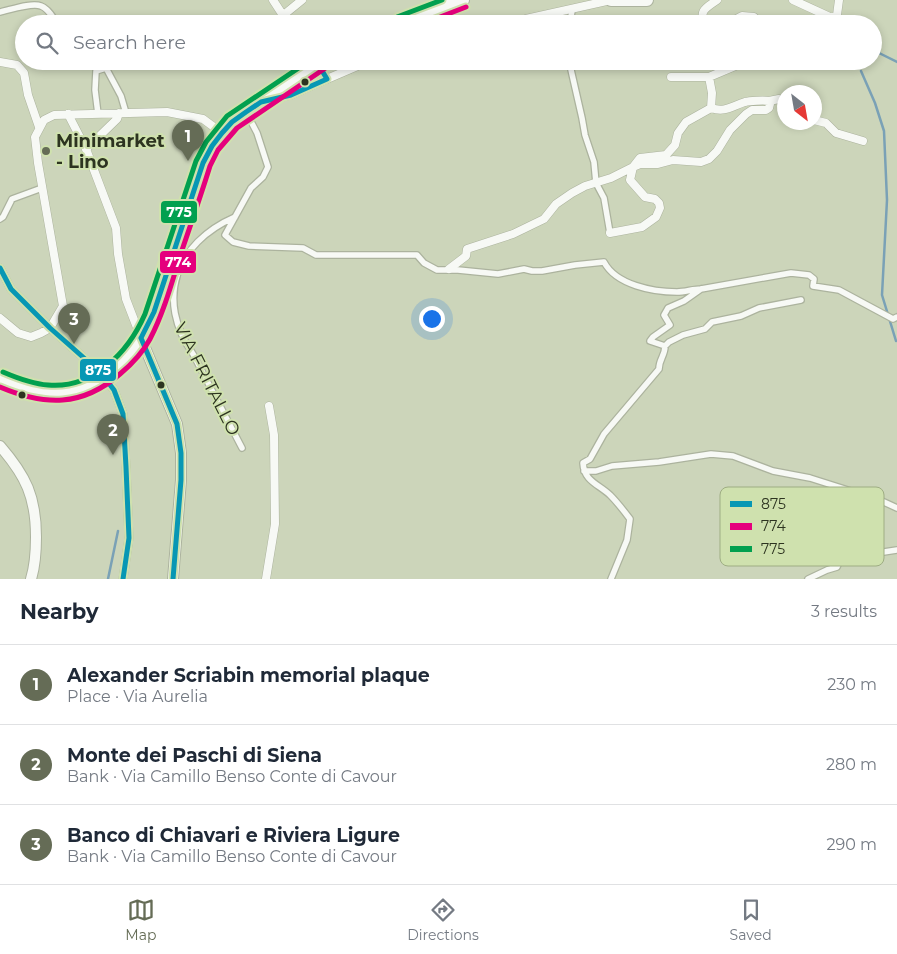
<!DOCTYPE html>
<meta charset="utf-8">
<style>
body{margin:0;font-family:Montserrat,sans-serif;background:#f6f6f7;color:#1f2937}
.compass{position:absolute;left:777px;top:85px;width:45px;height:45px;border-radius:50%;background:#fff;box-shadow:0 2px 8px #0003;rotate:149deg}
.you{position:absolute;left:431px;top:318px;width:18px;height:18px;margin:-12px;border:4px solid #fff;border-radius:50%;background:#1a73e8;box-shadow:0 0 0 8px #1a73e833}
.badge{display:grid;place-items:center;width:32px;height:32px;border-radius:50%;background:#656c56;color:#fff;font-size:16px;font-weight:700}
.pin{position:absolute;translate:-50% -41px;filter:drop-shadow(0 1px 2px #0008)}
.pin::after{content:'';position:absolute;top:26px;width:18px;height:15px;background:inherit;clip-path:polygon(0 0,100% 0,50% 100%)}
.list{margin:0;padding:0;list-style:none}
h2{display:flex;justify-content:space-between;align-items:center;height:65px;margin:0;padding:0 20px;font-size:21px}
h2 small{font-size:16px;font-weight:400;color:#747a83}
.list li{display:grid;grid-template-columns:32px 1fr auto;gap:15px;align-items:center;box-sizing:border-box;height:80px;padding:0 20px;border-top:1px solid #e0e1e3}
.list b{display:block;font-size:19px;white-space:nowrap}
.list p{margin:0;font-size:16px;white-space:nowrap;color:#747a83}
.list em{font-size:16px;font-style:normal;color:#747a83}
.icon{flex:none;width:28px;height:28px;fill:none;stroke:currentColor;stroke-width:2;stroke-linecap:round;stroke-linejoin:round}
.map{position:relative;flex:none;width:897px;height:579px;overflow:hidden}
.search{position:absolute;background:#fff;box-shadow:0 2px 8px #0003;left:15px;right:15px;top:15px;height:55px;display:flex;align-items:center;gap:12px;box-sizing:border-box;padding:0 18px;border-radius:28px;color:#747a83;font-size:19px}
.sheet{height:305px;background:#fff}
nav{display:flex;justify-content:space-around;align-items:center;box-sizing:border-box;height:70px;border-top:1px solid #e0e1e3;background:#fff;font-size:14px;color:#747a83}
nav a{display:grid;justify-items:center;gap:2px}
nav .on{color:#656c56}
.map>svg:first-child{display:block}
</style>
<div class="map">
<svg width="897" height="579" viewBox="0 0 897 579">
<rect width="100%" height="100%" fill="#ccd5ba"/>
<g fill="none" stroke-linecap="round" stroke-linejoin="round">
<path stroke="#7aa1b6" stroke-width="2.5" d="M 841,21 L 843,24
M 873,50 L 897,62
M 861,71 L 875,103 L 884,131 L 887,200 L 882,295 L 896,341
M 108,579 L 118,531"/>
<path stroke="#acb59b" stroke-width="12" stroke-dasharray="12 6" stroke-linecap="butt" d="M 154,312 L 198,179"/>
<g stroke="#acb39e" stroke-width="8">
<path id="pedestrian" d="M 0,12 C 10,10 32,2 41,6 C 48,8 53,18 58,24
M 570,24 L 572,10
M 105,61 L 106,68 L 121,96 L 126,113
M 569,61 L 582,118 L 585,135 L 594,162 L 596,183 L 604,198 L 610,233
M 246,112 L 257,133 L 268,167 L 263,177 L 251,188 L 225,235 L 233,242 L 249,246 L 303,248 L 316,255 L 417,255 L 424,263 L 437,270 L 458,270 L 498,274 L 524,269 L 532,271 L 542,271 L 575,265 L 604,262 C 616,285 653,292 677,292 C 685,292 693,289 701,289 L 791,273 L 809,275 L 814,279 L 813,286 L 839,290 L 893,319 L 897,317
M 98,114 L 95,90 L 96,71 L 106,68
M 235,217 C 175,243 155,300 193,354 L 242,448
M 0,219 L 3,217 L 12,199 L 42,188
M 665,346 L 650,341 L 653,337 L 670,325 L 664,315 L 668,308 L 684,301 L 701,289
M 584,471 L 596,471 L 612,466 L 659,462 L 711,454 L 733,456 L 773,471 L 810,478 L 851,491 L 862,492 L 897,508
M 611,579 L 627,540 L 630,519 C 624,511 617,502 610,495 C 598,484 584,481 583,463 L 590,459 L 604,434 L 659,369 C 659,359 665,356 665,346 L 669,342 L 683,335 L 705,329 L 712,322 L 741,316 L 759,308 L 801,300
M 808,579 L 827,570 L 837,567 L 841,558 L 849,555 L 864,555 L 897,550"/>
</g>
<g stroke="#acb39e" stroke-width="9">
<path id="minor" d="M 273,0 L 286,20
M 793,0 L 832,18 L 837,15 L 839,0
M 289,24 L 286,20 L 286,13 L 302,0
M 514,24 L 526,19 L 611,0
M 704,24 C 699,10 706,8 717,0
M 727,24 L 742,16 L 754,17 L 760,24
M 0,62 L 17,65 L 24,73 L 28,95 L 39,127
M 671,77 L 709,77
M 327,79 L 369,61
M 271,100 L 291,95 L 327,79 L 316,62
M 769,101 L 779,99 L 784,103
M 711,108 L 712,93 L 709,77 L 747,61
M 68,114 L 86,149 L 116,228 L 118,254 L 126,299 L 141,338
M 814,120 L 826,123 L 836,133 L 863,141
M 86,149 L 117,119 L 119,113
M 0,268 L 11,289 L 50,328 L 101,373 L 114,390 L 123,414 L 126,467 L 129,538 L 123,579
M 449,269 L 466,256 L 467,249 L 513,234 L 544,219 L 556,204 L 572,193 L 585,186 L 611,178 L 633,167 L 640,158 L 666,155 L 675,145 L 678,133 L 686,122 L 711,108 C 725,113 732,106 745,102 C 749,101 764,100 769,101 L 770,104 L 769,108 L 766,110 L 752,110 L 746,114 L 730,130 L 717,151 L 709,159 L 701,162 L 673,160 L 658,164 L 640,164 L 633,167 L 630,180 L 645,197 L 655,199 L 659,203 L 660,208 L 656,217 L 642,227 L 610,233
M 0,318 L 18,333 L 31,337 L 41,333 L 50,328 L 63,306 L 38,163 L 35,137 L 44,120 L 54,115 L 167,112 L 203,119 L 222,133
M 266,579 L 275,524 L 274,435 L 269,406"/>
</g>
<g stroke="#acb39e" stroke-width="12">
<path id="tertiary" d="M 141,338 L 177,424 L 181,453 L 181,480 L 173,579
M 0,446 C 26,476 36,497 36,537 C 36,551 35,566 31,579"/>
</g>
<g stroke="#acb39e" stroke-width="14">
<path id="primary" d="M 611,0 L 647,0
M 400,24 L 463,0
M 198,179 C 213,130 240,115 281,89 C 295,80 309,70 323,61
M 135,348 L 154,312"/>
</g>
<use href="#pedestrian" stroke="#f7f9f5" stroke-width="5.5"/>
<use href="#minor" stroke="#f7f9f5" stroke-width="8"/>
<use href="#tertiary" stroke="#f7f9f5" stroke-width="10"/>
<use href="#primary" stroke="#f7f9f5" stroke-width="12"/>
<g stroke="#acb39e" stroke-width="14" stroke-linecap="butt">
<path id="primary-bridge" d="M 0,379 C 58,406 94,395 135,348"/>
</g>
<use href="#primary-bridge" stroke="#f7f9f5" stroke-width="12"/>
<g stroke="#cfe1ae" stroke-width="9">
<path id="bus-1" d="M 0,268 L 11,289 L 50,328 L 101,373 L 114,390 L 123,414 L 126,467 L 129,538 L 123,579
M 141,338 L 154,312 L 203,163 L 212,146 L 222,133 L 232,122 L 246,112 L 261,102 L 291,95 L 327,79 L 318,64
M 141,338 L 177,424 L 181,453 L 181,480 L 173,579"/>
</g>
<g stroke="#cfe1ae" stroke-width="9">
<path id="bus-2" d="M 422,24 L 466,7
M 0,387 C 45,406 82,407 120,374 C 132,364 143,352 150,339 C 164,312 172,282 181,253 C 191,224 201,195 210,166 L 218,150 L 237,128 L 327,67"/>
</g>
<g stroke="#cfe1ae" stroke-width="9">
<path id="bus-3" d="M 397,17 L 442,0
M 3,372 C 17,378 32,384 48,385 C 93,389 128,353 145,314 L 196,161 L 206,142 L 227,116 L 309,61"/>
</g>
<use href="#bus-1" stroke="#0797b4" stroke-width="5"/>
<use href="#bus-2" stroke="#e5007d" stroke-width="5"/>
<use href="#bus-3" stroke="#02a04f" stroke-width="5"/>
</g>
<g fill="#2d3420" stroke="#cfe1ae" stroke-width="2">
<circle cx="305" cy="82" r="4.5"/>
<circle cx="161" cy="385" r="4.5"/>
<circle cx="22" cy="395" r="4.5"/>
</g>
<circle fill="#656c56" stroke="#cfe1ae" stroke-width="2" cx="46" cy="151" r="5"/>
<g text-anchor="middle" stroke-width="4" stroke-linejoin="round" paint-order="stroke">
<g font-size="18" font-weight="bold" fill="#2d3420" stroke="#cfe1ae" text-anchor="start">
<text x="56" y="147">Minimarket<tspan x="56" dy="21">- Lino</tspan></text>
</g>
<g font-size="18" fill="#2d3420" stroke="#cfe1ae">
<text transform="translate(207 379) rotate(63)" y="6">VIA FRITALLO</text>
</g>
</g>
<rect x="720" y="487" width="164" height="79" rx="8" fill="#cfe1ae" stroke="#9ead83" stroke-width="1"/>
<rect x="730" y="501" width="22" height="6" fill="#0797b4"/>
<rect x="730" y="523" width="22" height="7" fill="#e5007d"/>
<rect x="730" y="546" width="22" height="6" fill="#02a04f"/>
<g font-size="14" fill="#2d3420">
<text x="761" y="509">875</text>
<text x="761" y="531">774</text>
<text x="761" y="554">775</text>
</g>
<g stroke="#cfe1ae" stroke-width="2">
<rect x="160" y="200" width="38" height="24" rx="5" fill="#02a04f"/>
<rect x="159" y="250" width="38" height="24" rx="5" fill="#e5007d"/>
<rect x="79" y="358" width="38" height="24" rx="5" fill="#0797b4"/>
</g>
<g font-size="14" text-anchor="middle" font-weight="bold" fill="#fff">
<text x="179" y="217">775</text>
<text x="178" y="267">774</text>
<text x="98" y="375">875</text>
</g>
</svg>
<svg class="compass" viewBox="-18 -18 36 36"><path d="M0-13l5 13h-10z" fill="#e53935"/><path d="M0 13l5-13h-10z" fill="#747a83"/></svg>
<div class="you"></div>
<div class="pin badge" style="left:188px;top:161px">1</div>
<div class="pin badge" style="left:113px;top:455px">2</div>
<div class="pin badge" style="left:74px;top:344px">3</div>
<div class="search"><svg class="icon" aria-label="search" viewBox="0 0 24 24"><circle cx="10" cy="10" r="6"/><path d="M15 15l6 6"/></svg>Search here</div>
</div>
<section class="sheet">
<h2>Nearby<small>3 results</small></h2>
<ul class="list">
<li><span class="badge">1</span><div><b>Alexander Scriabin memorial plaque</b><p>Place · Via Aurelia</p></div><em>230 m</em></li>
<li><span class="badge">2</span><div><b>Monte dei Paschi di Siena</b><p>Bank · Via Camillo Benso Conte di Cavour</p></div><em>280 m</em></li>
<li><span class="badge">3</span><div><b>Banco di Chiavari e Riviera Ligure</b><p>Bank · Via Camillo Benso Conte di Cavour</p></div><em>290 m</em></li>
</ul>
</section>
<nav>
<a class="on"><svg class="icon" aria-label="map" viewBox="0 0 24 24"><path d="M3 6l6-2 6 2 6-2v14l-6 2-6-2-6 2zM9 4v14M15 6v14"/></svg>Map</a>
<a><svg class="icon" aria-label="directions" viewBox="0 0 24 24"><path d="M12 3l9 9-9 9-9-9zM9 14v-3h6M13 9l2 2-2 2"/></svg>Directions</a>
<a><svg class="icon" aria-label="saved" viewBox="0 0 24 24"><path d="M7 4h10v16l-5-4-5 4z"/></svg>Saved</a>
</nav>
